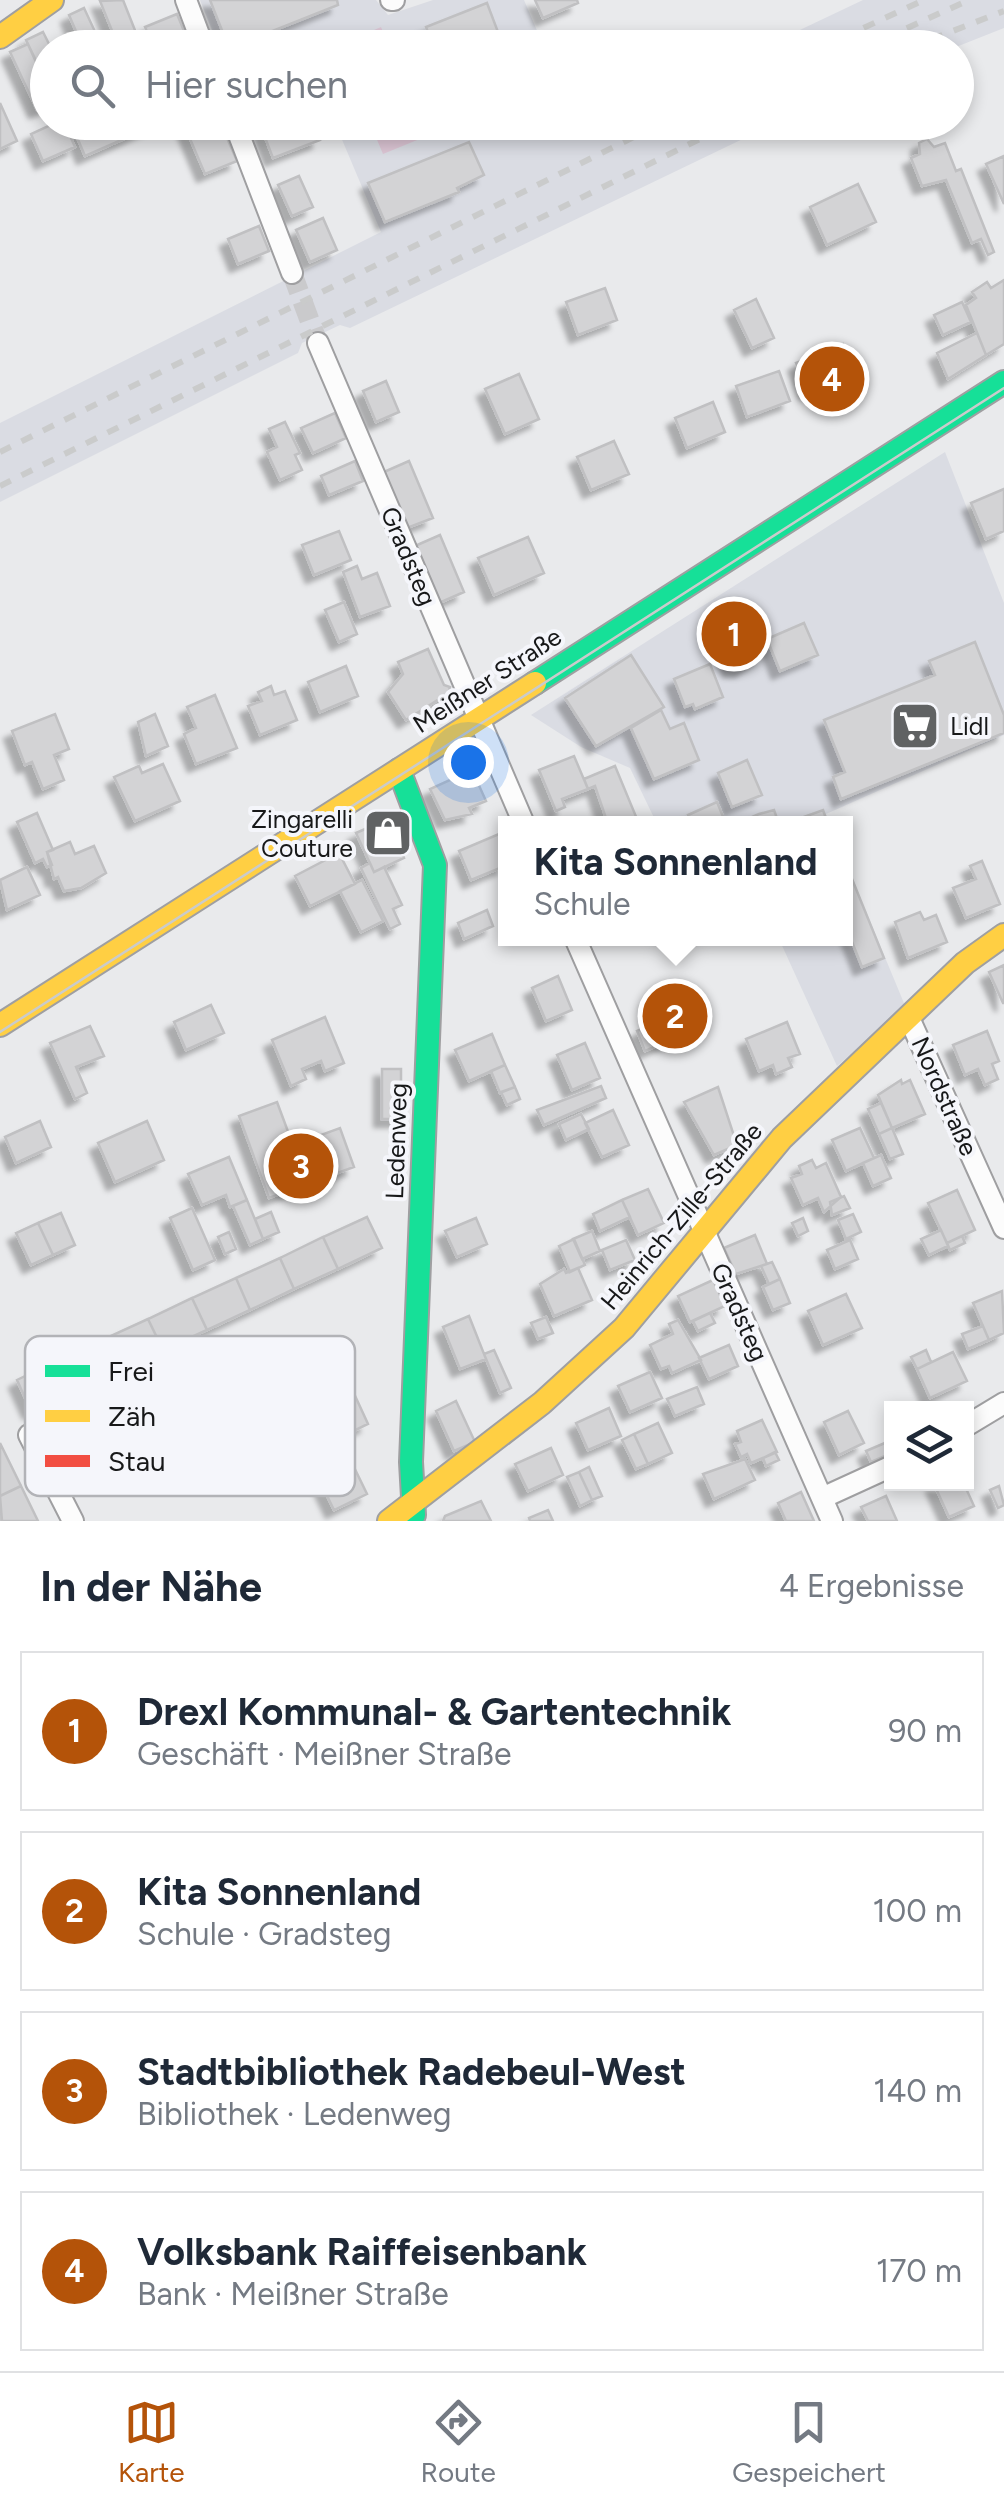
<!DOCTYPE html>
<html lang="de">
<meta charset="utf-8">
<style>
body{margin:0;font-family:Figtree,sans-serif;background:#f6f6f7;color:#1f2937}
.controls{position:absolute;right:30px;bottom:30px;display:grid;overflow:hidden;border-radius:0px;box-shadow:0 5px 15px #0003}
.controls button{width:90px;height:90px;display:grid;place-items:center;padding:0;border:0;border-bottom:2px solid #e0e1e3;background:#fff;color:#1f2937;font:50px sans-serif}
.you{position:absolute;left:468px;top:762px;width:35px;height:35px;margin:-25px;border:8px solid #fff;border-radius:50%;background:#1a73e8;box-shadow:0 0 0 15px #1a73e833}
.badge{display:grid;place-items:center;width:65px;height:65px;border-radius:50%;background:#b45309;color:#fff;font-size:32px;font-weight:700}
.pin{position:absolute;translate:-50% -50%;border:5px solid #fff;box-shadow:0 2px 10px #0006}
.popup{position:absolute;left:498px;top:816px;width:355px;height:130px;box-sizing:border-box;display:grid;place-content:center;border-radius:0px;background:#fff;filter:drop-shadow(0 2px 8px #0005);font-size:32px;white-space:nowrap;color:#747a83}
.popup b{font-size:38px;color:#1f2937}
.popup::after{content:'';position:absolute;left:50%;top:100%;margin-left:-20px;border:20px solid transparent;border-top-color:#fff}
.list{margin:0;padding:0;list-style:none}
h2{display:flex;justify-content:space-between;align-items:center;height:130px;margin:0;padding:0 40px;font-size:42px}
h2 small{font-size:32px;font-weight:400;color:#747a83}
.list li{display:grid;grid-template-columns:65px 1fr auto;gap:30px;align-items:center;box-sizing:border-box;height:160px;margin:0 20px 20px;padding:0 20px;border:2px solid #e0e1e3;border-radius:0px}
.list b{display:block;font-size:38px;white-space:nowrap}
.list p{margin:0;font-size:32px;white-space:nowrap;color:#747a83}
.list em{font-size:32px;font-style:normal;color:#747a83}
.icon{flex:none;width:55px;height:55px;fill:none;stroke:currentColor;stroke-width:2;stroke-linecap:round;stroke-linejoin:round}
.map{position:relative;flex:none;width:1004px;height:1521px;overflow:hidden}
.search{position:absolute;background:#fff;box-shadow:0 5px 15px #0003;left:30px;right:30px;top:30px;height:110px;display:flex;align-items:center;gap:25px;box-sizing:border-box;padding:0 35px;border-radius:55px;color:#747a83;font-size:38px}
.sheet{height:850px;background:#fff}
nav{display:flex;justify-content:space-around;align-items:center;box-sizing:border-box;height:140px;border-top:2px solid #e0e1e3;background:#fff;font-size:28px;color:#747a83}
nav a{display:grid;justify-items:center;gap:5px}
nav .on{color:#b45309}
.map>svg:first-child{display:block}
</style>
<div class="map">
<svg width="1004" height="1521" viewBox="0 0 1004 1521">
<defs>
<filter id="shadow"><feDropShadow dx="-8" dy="8" stdDeviation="2.5" flood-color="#0004"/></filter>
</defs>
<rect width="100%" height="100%" fill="#e9eaec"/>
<path fill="#dadce3" d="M 200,0 L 376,0 L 388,15 L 433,0 L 524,0 L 544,47 L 219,47 Z
M 863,0 L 1004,0 L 1004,28 L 956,47 L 764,47 Z
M 576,122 L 582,134 L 607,123 L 776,123 L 350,328 L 340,325 L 302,343 L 298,353 L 0,502 L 0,423 L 381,232 L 335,123 Z
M 945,452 L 1004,603 L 1004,735 L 826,814 L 830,823 L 657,824 L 630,768 L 581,747 L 531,715 Z
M 845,861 L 906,1008 L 837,1066 L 779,939 L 845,938 Z"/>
<path fill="#ddc6d5" d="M 381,27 L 389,47 L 338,47 L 337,46 Z
M 370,123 L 421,123 L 427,136 L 383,154 Z"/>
<path fill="#d3d3d5" stroke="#c0c0c2" stroke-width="2.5" filter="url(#shadow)" d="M 123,0 L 142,48 L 119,48 L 100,1 Z
M 210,0 L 337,0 L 338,5 L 270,32 L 275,44 L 267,48 L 229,48 Z
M 535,0 L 577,0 L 578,3 L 543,18 Z
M 487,3 L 504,48 L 434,48 L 426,27 Z
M 84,8 L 98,38 L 82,45 L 69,15 Z
M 177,14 L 191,48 L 154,48 L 145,27 Z
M 43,32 L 51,48 L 47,86 L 26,40 Z
M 321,38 L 325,48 L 303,48 L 302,46 Z
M 28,44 L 48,86 L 48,106 L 37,110 L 10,52 Z
M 0,103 L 17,141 L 0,149 Z
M 57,122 L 64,122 L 75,147 L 43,161 L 31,134 Z
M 91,122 L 119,122 L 126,138 L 85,156 L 74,130 Z
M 119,122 L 161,122 L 126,138 Z
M 196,122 L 220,122 L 237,161 L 205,174 L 185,127 Z
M 259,122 L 313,122 L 320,140 L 273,158 Z
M 927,139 L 934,147 L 945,143 L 956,171 L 961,169 L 994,252 L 988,255 L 981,239 L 972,243 L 946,180 L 922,186 L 911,158 L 920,154 L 919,143 Z
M 469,142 L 484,175 L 457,188 L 459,192 L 385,222 L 368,183 Z
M 1004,156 L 1004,204 L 986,164 Z
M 299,176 L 313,207 L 292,216 L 278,185 Z
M 858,184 L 876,222 L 827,245 L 810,207 Z
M 323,218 L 337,250 L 310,262 L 296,230 Z
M 259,226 L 269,251 L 238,264 L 228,239 Z
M 1004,280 L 1004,344 L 986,355 L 966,305 L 976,298 L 972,292 L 987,282 L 991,288 Z
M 605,288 L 617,320 L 578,335 L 566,302 Z
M 756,299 L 774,338 L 752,348 L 734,310 Z
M 962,302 L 971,322 L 943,335 L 934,315 Z
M 977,333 L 986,355 L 948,379 L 937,353 Z
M 843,344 L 855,373 L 808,392 L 796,363 Z
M 779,371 L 790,401 L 747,417 L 736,386 Z
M 519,374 L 539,419 L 505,434 L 485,389 Z
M 386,381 L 399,412 L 376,422 L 363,391 Z
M 713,402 L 725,432 L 687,448 L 675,418 Z
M 335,413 L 346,438 L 313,453 L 301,428 Z
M 285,422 L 300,453 L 295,455 L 302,470 L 280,480 L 267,452 L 277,447 L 269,429 Z
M 614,441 L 629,474 L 591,490 L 577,457 Z
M 355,461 L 363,481 L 329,495 L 321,476 Z
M 409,461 L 433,518 L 407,528 L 384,472 Z
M 1004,489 L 1004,531 L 986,539 L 971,503 Z
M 339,531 L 351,560 L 314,575 L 302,545 Z
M 440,535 L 464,592 L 439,603 L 415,546 Z
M 528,537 L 544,573 L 494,595 L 478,558 Z
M 357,566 L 362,579 L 377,573 L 390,606 L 360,617 L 343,572 Z
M 344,602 L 357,634 L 339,642 L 325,610 Z
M 731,610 L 744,614 L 761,656 L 743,669 L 731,669 L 726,656 L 731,644 L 719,640 L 714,627 L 719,616 Z
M 804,623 L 818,655 L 780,671 L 767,639 Z
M 975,642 L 1004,715 L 1004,733 L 841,799 L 833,777 L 845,772 L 824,720 L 935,675 L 929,661 Z
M 428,649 L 444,685 L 450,687 L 446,700 L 441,698 L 406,720 L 388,692 L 403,674 L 398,662 Z
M 631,655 L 664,707 L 596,746 L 565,698 Z
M 710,664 L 723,697 L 695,709 L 693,704 L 685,707 L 674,679 Z
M 346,666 L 358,696 L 320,712 L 308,682 Z
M 271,686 L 274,695 L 285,691 L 297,720 L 260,735 L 248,706 L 262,701 L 258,692 Z
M 215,695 L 237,748 L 196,764 L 184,734 L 196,728 L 187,707 Z
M 661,710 L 670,729 L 684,723 L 699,760 L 654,779 L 631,728 Z
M 55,714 L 69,749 L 54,755 L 64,780 L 43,789 L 32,762 L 25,765 L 12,731 Z
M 155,714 L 168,746 L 146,756 L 138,722 Z
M 574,756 L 588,789 L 562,799 L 565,807 L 556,811 L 539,770 Z
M 747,760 L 762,795 L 732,807 L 718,773 Z
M 163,764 L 180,801 L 135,821 L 114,777 L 139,766 L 142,773 Z
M 615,766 L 637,819 L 625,824 L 608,824 L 595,786 L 588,789 L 584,779 Z
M 472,770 L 486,801 L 469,808 L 472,814 L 445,820 L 430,789 Z
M 717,802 L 726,824 L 692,824 L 688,815 Z
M 774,810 L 779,824 L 736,824 L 759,814 Z
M 823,810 L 828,824 L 804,824 L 801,818 Z
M 37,813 L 53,850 L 47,852 L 52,865 L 47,867 L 43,859 L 35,863 L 17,822 Z
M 386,820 L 404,858 L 374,872 L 356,833 Z
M 499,834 L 505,866 L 471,880 L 459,851 Z
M 70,842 L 75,854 L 94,846 L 106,873 L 81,888 L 64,891 L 58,877 L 54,879 L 47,852 Z
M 339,853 L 355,884 L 310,906 L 295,876 Z
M 982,861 L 1000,904 L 966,918 L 953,888 L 976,879 L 970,866 Z
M 370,863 L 374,872 L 384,867 L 402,905 L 393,909 L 400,924 L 390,929 L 361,868 Z
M 27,867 L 40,895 L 7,910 L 0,880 Z
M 850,874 L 884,958 L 862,967 L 845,924 L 845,876 Z
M 362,880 L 383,921 L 361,932 L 340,891 Z
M 487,910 L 493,926 L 464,939 L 458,923 Z
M 920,912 L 924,920 L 936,915 L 947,942 L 908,958 L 895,922 Z
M 1004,965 L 1004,1003 L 1003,1003 L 989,972 Z
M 558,976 L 572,1010 L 546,1021 L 532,988 Z
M 676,989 L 685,1010 L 692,1007 L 700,1027 L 645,1051 L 637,1031 L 658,1022 L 649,1001 Z
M 211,1005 L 224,1033 L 186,1050 L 174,1022 Z
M 325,1017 L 344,1063 L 325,1071 L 321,1061 L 302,1069 L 306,1079 L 291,1086 L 272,1040 Z
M 787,1022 L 800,1054 L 788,1058 L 792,1067 L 776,1074 L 773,1065 L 759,1071 L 746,1039 Z
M 90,1026 L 104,1056 L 76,1067 L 87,1093 L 75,1099 L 50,1043 Z
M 987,1031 L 999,1061 L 992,1064 L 998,1079 L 985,1085 L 978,1069 L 965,1075 L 953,1045 Z
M 492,1034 L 505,1065 L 469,1081 L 455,1050 Z
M 585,1043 L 600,1078 L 572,1090 L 557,1055 Z
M 505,1065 L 515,1087 L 500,1093 L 491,1071 Z
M 382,1069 L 401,1069 L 401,1119 L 382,1119 Z
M 901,1080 L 902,1084 L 910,1080 L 925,1114 L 892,1128 L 878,1095 Z
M 601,1086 L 606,1098 L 544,1125 L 537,1110 Z
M 515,1087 L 520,1099 L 507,1105 L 501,1092 Z
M 718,1087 L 737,1145 L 714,1155 L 684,1102 Z
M 277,1102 L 290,1137 L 302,1142 L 340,1128 L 354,1167 L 269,1198 L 239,1116 Z
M 881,1103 L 892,1128 L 879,1134 L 868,1109 Z
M 613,1110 L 629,1145 L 602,1157 L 585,1123 Z
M 581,1114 L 589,1129 L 566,1140 L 559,1124 Z
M 40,1121 L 51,1147 L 16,1163 L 5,1137 Z
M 147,1121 L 164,1160 L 115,1182 L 98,1143 Z
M 860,1128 L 874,1158 L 846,1171 L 832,1140 Z
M 892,1128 L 903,1154 L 890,1159 L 879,1134 Z
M 881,1155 L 891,1178 L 873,1186 L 863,1163 Z
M 229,1157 L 247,1200 L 230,1207 L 226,1195 L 202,1205 L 188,1174 Z
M 812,1160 L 816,1168 L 826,1163 L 841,1197 L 824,1212 L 818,1198 L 803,1205 L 791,1178 L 802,1174 L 799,1166 Z
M 648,1189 L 664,1223 L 638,1235 L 622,1200 Z
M 957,1190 L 975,1230 L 947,1243 L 928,1203 Z
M 844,1196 L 850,1208 L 832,1215 L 830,1202 Z
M 247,1200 L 263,1239 L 250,1245 L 233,1206 Z
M 622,1200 L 630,1217 L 600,1231 L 593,1214 Z
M 192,1208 L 215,1260 L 193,1270 L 170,1218 Z
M 271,1212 L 279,1232 L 263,1239 L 255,1219 Z
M 61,1213 L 75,1245 L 53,1255 L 38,1223 Z
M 853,1214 L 861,1232 L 846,1239 L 838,1220 Z
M 367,1217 L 382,1248 L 338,1269 L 323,1237 Z
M 476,1218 L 487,1244 L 457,1257 L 445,1231 Z
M 803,1218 L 808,1231 L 798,1236 L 792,1223 Z
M 38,1223 L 53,1255 L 31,1265 L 16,1233 Z
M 941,1230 L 948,1246 L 929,1255 L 921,1239 Z
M 592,1231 L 600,1251 L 582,1259 L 573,1239 Z
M 229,1232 L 236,1249 L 225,1254 L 218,1237 Z
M 755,1235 L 767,1264 L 736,1274 L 724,1248 Z
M 962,1236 L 965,1243 L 950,1250 L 947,1243 Z
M 323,1237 L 338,1269 L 294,1289 L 280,1258 Z
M 574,1239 L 585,1265 L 570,1272 L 559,1246 Z
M 626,1240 L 635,1260 L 610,1270 L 602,1250 Z
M 850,1240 L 858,1259 L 835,1269 L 827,1250 Z
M 280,1258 L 294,1289 L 250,1310 L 236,1278 Z
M 772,1262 L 780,1279 L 769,1284 L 761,1266 Z
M 578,1268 L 592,1300 L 554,1316 L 540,1284 L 564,1269 L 566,1273 Z
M 236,1278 L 250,1310 L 207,1330 L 192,1298 Z
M 780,1279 L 790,1303 L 773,1310 L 763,1287 Z
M 713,1280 L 725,1306 L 690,1322 L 678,1296 Z
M 1002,1291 L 1004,1333 L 989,1340 L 973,1303 Z
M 846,1294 L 862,1328 L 823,1345 L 808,1311 Z
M 192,1298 L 207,1330 L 163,1350 L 148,1319 Z
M 710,1313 L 715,1323 L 698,1331 L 693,1321 Z
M 469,1316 L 486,1359 L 460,1369 L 443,1327 Z
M 546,1317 L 553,1333 L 538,1339 L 531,1323 Z
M 148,1319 L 163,1350 L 119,1370 L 104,1339 Z
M 678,1320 L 701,1360 L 672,1373 L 669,1366 L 661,1369 L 650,1345 L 673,1334 L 669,1324 Z
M 983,1326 L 989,1340 L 968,1349 L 962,1334 Z
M 104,1339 L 119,1370 L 75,1391 L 60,1359 Z
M 729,1345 L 738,1366 L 709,1379 L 699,1358 Z
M 494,1350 L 511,1388 L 500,1393 L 484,1354 Z
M 926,1350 L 931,1362 L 917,1369 L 911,1357 Z
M 953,1352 L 967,1381 L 930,1398 L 917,1369 Z
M 60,1359 L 75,1391 L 31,1411 L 17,1380 Z
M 650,1372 L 662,1398 L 630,1412 L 618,1386 Z
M 345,1374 L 368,1424 L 337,1439 L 314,1388 Z
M 697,1387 L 704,1404 L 675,1416 L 667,1399 Z
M 456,1401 L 475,1442 L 454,1451 L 436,1411 Z
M 609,1408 L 621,1436 L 588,1450 L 576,1423 Z
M 848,1411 L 864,1443 L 839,1455 L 824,1422 Z
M 762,1420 L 777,1452 L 751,1463 L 747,1454 L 741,1457 L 735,1444 L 741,1442 L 737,1431 Z
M 658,1423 L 672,1453 L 648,1464 L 634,1434 Z
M 634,1434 L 648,1464 L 636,1469 L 622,1440 Z
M 892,1440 L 892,1453 L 871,1462 L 866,1451 Z
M 0,1443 L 21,1486 L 0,1496 Z
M 551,1448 L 563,1475 L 528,1491 L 515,1464 Z
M 775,1452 L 779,1460 L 766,1466 L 763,1458 Z
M 745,1459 L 755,1480 L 714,1499 L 703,1474 Z
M 351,1461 L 367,1494 L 334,1510 L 318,1477 Z
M 589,1467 L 602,1496 L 592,1500 L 579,1472 Z
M 579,1472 L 592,1500 L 580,1506 L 567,1477 Z
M 934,1484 L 964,1484 L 974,1506 L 949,1517 Z
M 21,1486 L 38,1521 L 2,1521 L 0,1496 Z
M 999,1486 L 1004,1505 L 998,1508 L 990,1490 Z
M 801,1492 L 814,1521 L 786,1521 L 778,1503 Z
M 886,1496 L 897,1521 L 868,1521 L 861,1507 Z
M 481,1501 L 491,1521 L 443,1521 L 445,1516 Z
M 548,1510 L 553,1521 L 530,1521 L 529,1518 Z"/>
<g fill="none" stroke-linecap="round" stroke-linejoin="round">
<path stroke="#cacacc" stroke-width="20" stroke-dasharray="20 10" stroke-linecap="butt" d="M 292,273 L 318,343"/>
<g stroke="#9f9fa1" stroke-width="24">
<path id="street" d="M 186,0 L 204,48
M 391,0 L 394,0
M 234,122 L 292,273
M 318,343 L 524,824
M 575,938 L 832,1521
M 909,1018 L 1004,1228
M 966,1426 L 1004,1403
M 29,1435 L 73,1521
M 822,1498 L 892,1466"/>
</g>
<g stroke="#9f9fa1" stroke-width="26">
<path id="fast" d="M 535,683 L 1004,382
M 399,770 L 435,865 L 411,1462 L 414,1515"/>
</g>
<g stroke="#9f9fa1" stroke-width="26">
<path id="slow" d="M 0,37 L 52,0
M 0,1025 L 535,683
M 389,1521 L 542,1403 L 624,1328 L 782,1138 L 965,963 L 1004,935"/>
</g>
<use href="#street" stroke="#fcfcfc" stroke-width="20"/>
<use href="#fast" stroke="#16e098" stroke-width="22"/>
<use href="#slow" stroke="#ffcf43" stroke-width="22"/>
<path stroke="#cacbcb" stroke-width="2.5" d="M 0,1032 L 1004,388"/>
<path stroke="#cacbcb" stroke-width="6" stroke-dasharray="12 12" stroke-linecap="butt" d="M 789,48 L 832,28
M 820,48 L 924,0
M 863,48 L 969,0
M 909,48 L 1004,11
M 0,452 L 664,122
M 0,486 L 734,122"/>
</g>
<defs>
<g id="supermarket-square" transform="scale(2.5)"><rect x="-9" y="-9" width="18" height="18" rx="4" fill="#606263" stroke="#f5f6fb"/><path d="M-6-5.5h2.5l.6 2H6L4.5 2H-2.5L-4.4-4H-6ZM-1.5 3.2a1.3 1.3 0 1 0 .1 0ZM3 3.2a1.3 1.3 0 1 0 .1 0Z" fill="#fff"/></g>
<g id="shop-square" transform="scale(2.5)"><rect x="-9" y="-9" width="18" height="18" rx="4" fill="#606263" stroke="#f5f6fb"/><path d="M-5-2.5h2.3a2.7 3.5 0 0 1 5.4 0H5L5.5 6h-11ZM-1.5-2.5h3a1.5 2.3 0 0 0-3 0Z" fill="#fff"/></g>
</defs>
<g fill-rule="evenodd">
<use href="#supermarket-square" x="915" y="726"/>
<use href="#shop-square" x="388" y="833"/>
</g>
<g text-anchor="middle" stroke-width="8" stroke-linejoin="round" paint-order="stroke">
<g font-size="25" fill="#171819" stroke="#f5f6fb">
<text transform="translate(409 556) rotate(67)" y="9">Gradsteg</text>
<text transform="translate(487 680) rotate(-33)" y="9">Meißner Straße</text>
<text transform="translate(945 1096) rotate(66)" y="9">Nordstraße</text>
<text transform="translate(396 1141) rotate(-88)" y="9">Ledenweg</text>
<text transform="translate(681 1216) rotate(-50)" y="9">Heinrich-Zille-Straße</text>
<text transform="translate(740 1312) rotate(66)" y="9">Gradsteg</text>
</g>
<g font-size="25" fill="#171819" stroke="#f5f6fb" text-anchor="start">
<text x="950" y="735">Lidl</text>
<text x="353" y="828" text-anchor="end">Zingarelli<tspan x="353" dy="29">Couture</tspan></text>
</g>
</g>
<rect x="25" y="1336" width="330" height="160" rx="15" fill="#f5f6fb" stroke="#b2b3b7" stroke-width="2.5"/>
<rect x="45" y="1365" width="45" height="12" fill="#16e098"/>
<rect x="45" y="1410" width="45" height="12" fill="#ffcf43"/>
<rect x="45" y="1455" width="45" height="12" fill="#f24e42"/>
<g font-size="28" fill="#171819">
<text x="108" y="1381">Frei</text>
<text x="108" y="1426">Zäh</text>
<text x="108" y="1471">Stau</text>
</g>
</svg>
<div class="controls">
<button><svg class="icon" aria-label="layers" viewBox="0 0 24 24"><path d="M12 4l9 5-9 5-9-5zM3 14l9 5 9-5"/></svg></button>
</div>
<div class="you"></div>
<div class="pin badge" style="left:734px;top:634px">1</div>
<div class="pin badge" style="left:675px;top:1016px">2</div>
<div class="popup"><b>Kita Sonnenland</b>Schule</div>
<div class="pin badge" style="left:301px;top:1166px">3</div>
<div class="pin badge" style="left:832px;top:379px">4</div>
<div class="search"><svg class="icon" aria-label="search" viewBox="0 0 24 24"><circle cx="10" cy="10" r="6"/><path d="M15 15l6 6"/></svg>Hier suchen</div>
</div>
<section class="sheet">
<h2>In der Nähe<small>4 Ergebnisse</small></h2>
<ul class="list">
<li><span class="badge">1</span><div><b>Drexl Kommunal- &amp; Gartentechnik</b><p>Geschäft · Meißner Straße</p></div><em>90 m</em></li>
<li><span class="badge">2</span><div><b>Kita Sonnenland</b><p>Schule · Gradsteg</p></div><em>100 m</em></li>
<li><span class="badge">3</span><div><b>Stadtbibliothek Radebeul-West</b><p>Bibliothek · Ledenweg</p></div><em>140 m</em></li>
<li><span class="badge">4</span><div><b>Volksbank Raiffeisenbank</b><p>Bank · Meißner Straße</p></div><em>170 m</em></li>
</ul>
</section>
<nav>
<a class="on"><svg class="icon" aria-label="map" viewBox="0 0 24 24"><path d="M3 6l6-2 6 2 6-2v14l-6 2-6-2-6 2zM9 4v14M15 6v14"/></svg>Karte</a>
<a><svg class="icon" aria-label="directions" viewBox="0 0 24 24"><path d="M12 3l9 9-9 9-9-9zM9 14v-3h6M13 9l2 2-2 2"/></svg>Route</a>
<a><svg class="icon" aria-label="saved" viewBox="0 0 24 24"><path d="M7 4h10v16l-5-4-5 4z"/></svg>Gespeichert</a>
</nav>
